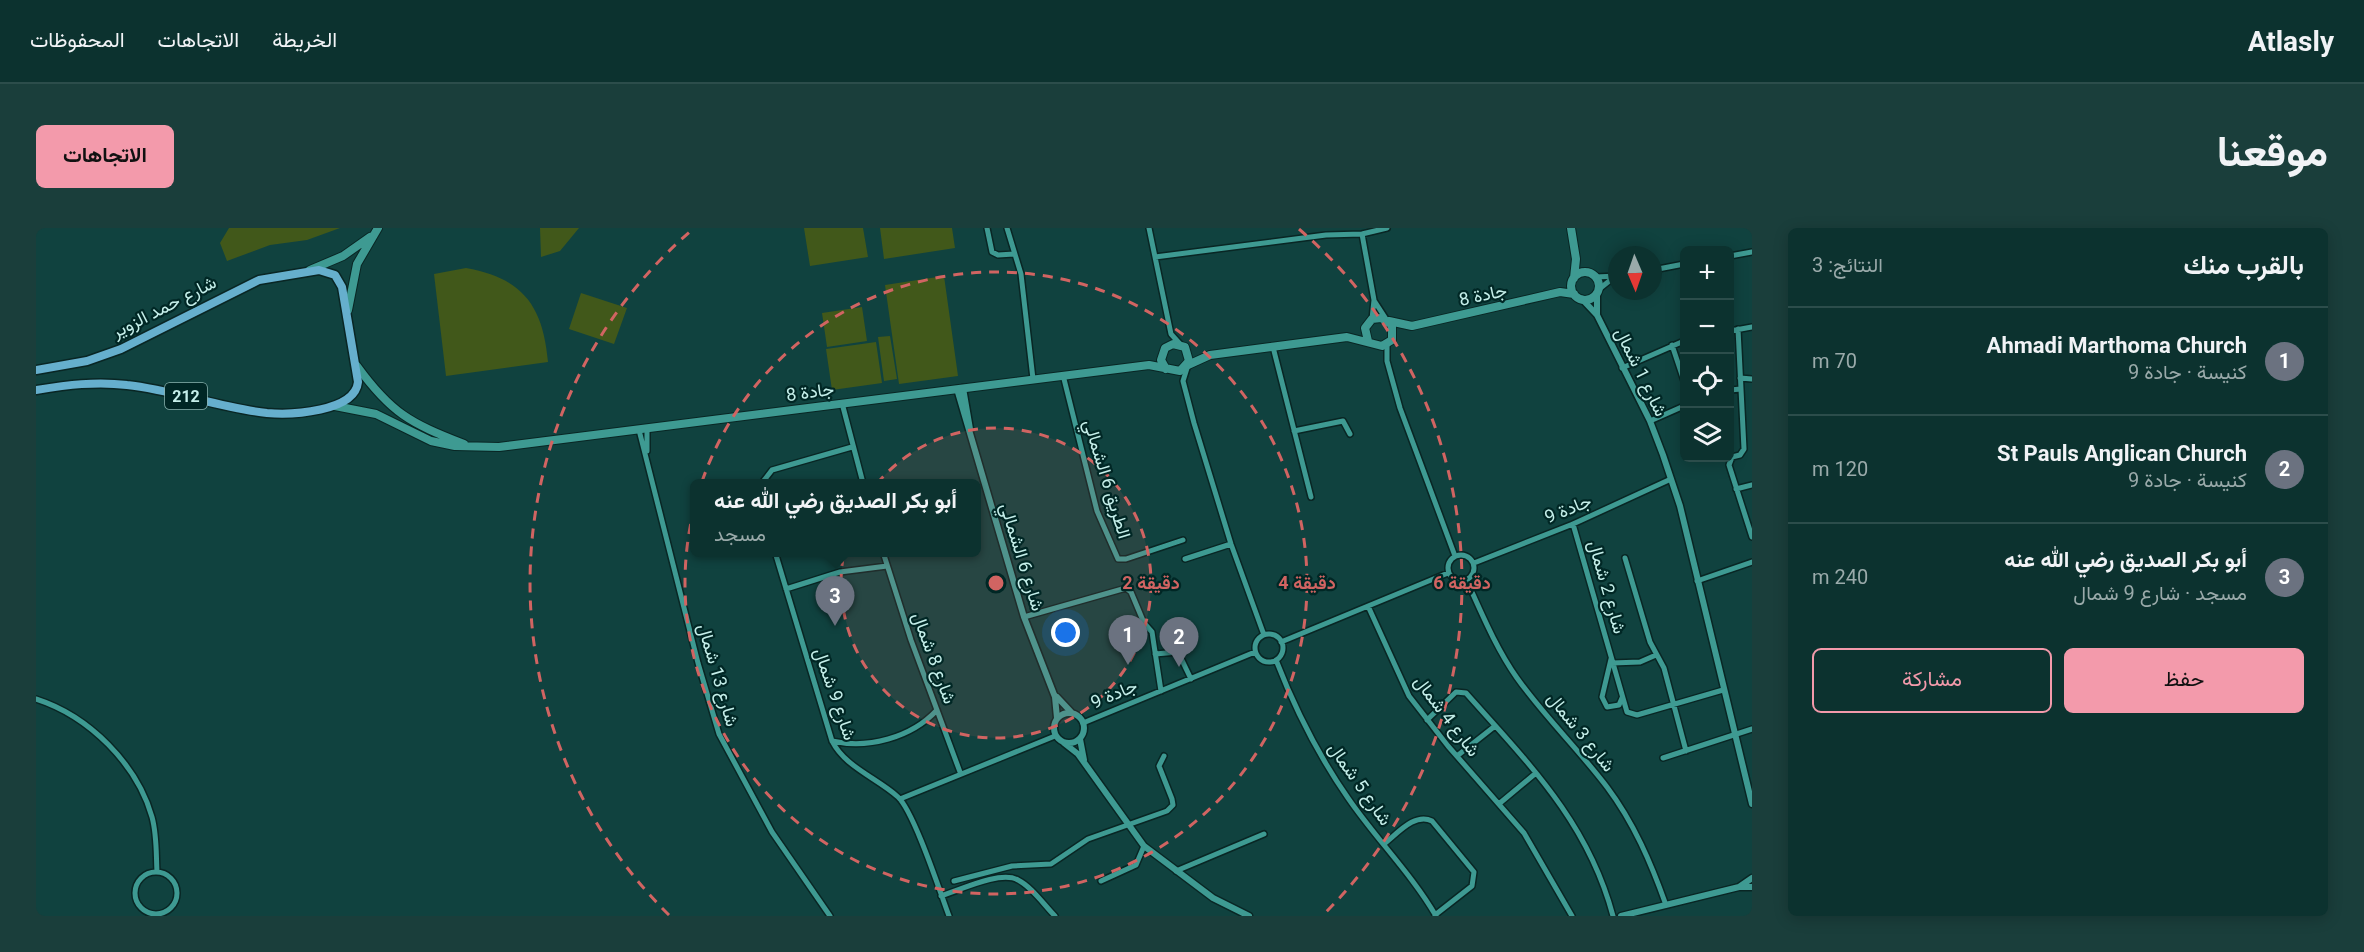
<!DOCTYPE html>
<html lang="ar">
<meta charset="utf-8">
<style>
body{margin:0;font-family:Roboto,Vazirmatn,sans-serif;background:#1a3e3b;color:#f1f3f6;direction:rtl}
.controls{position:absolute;right:18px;top:18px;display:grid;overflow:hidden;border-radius:9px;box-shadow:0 3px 15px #0003}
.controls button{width:54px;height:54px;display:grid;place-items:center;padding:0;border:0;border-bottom:2px solid #2c4d4b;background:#0c322f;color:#f1f3f6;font:30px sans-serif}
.compass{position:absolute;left:1572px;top:18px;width:54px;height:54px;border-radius:50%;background:#0c322f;box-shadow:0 3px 15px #0003;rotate:178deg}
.you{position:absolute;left:1030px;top:405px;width:21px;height:21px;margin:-15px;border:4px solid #fff;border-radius:50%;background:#1a73e8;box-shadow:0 0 0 9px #1a73e833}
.badge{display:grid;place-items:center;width:39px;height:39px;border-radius:50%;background:#f39aab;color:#fff;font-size:20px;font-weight:700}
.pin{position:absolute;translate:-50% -50px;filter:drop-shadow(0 2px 3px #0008)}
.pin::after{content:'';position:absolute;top:32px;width:21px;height:18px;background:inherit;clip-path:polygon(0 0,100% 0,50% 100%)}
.popup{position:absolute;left:654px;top:251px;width:291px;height:78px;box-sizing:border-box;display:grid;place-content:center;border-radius:9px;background:#0c322f;filter:drop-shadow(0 2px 4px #0005);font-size:20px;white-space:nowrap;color:#9aaaaa}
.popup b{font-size:22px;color:#f1f3f6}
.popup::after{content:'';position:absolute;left:50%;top:100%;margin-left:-12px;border:12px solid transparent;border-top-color:#0c322f}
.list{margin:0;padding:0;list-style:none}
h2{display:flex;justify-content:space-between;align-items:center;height:78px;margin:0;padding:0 24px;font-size:26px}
h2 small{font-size:20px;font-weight:400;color:#9aaaaa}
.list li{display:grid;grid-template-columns:39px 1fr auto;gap:18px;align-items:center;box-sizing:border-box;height:108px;padding:0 24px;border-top:2px solid #2c4d4b}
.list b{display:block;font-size:22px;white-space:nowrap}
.list p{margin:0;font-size:20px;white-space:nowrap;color:#9aaaaa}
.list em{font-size:20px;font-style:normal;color:#9aaaaa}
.actions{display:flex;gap:12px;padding:18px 24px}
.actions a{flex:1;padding:14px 0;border:2px solid #f39aab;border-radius:9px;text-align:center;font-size:21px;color:#f39aab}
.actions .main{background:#f39aab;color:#111}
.icon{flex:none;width:33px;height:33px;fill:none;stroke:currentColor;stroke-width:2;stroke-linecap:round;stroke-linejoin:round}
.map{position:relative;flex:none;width:1716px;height:688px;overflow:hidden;direction:ltr;border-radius:9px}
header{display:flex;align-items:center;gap:36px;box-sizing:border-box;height:84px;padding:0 30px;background:#0c322f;border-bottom:2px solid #2c4d4b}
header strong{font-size:28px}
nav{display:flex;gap:33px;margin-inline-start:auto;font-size:21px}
.intro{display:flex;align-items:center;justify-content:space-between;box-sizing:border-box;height:144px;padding:0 36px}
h1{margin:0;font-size:42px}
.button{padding:15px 27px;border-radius:9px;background:#f39aab;color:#111;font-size:21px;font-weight:700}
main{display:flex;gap:36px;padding:0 36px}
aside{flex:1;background:#0c322f;border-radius:9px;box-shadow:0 3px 15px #0003}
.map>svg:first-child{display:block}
</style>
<header>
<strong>Atlasly</strong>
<nav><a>الخريطة</a><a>الاتجاهات</a><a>المحفوظات</a></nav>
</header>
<div class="intro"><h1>موقعنا</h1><a class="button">الاتجاهات</a></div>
<main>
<aside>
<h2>بالقرب منك<small>النتائج: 3</small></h2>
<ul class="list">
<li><span class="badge" style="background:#6b7280">1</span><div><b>Ahmadi Marthoma Church</b><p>كنيسة · جادة 9</p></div><em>70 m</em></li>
<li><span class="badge" style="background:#6b7280">2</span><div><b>St Pauls Anglican Church</b><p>كنيسة · جادة 9</p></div><em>120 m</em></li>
<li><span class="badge" style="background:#6b7280">3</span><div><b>أبو بكر الصديق رضي الله عنه</b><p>مسجد · شارع 9 شمال</p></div><em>240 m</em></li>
</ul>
<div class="actions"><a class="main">حفظ</a><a>مشاركة</a></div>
</aside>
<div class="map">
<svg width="1716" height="688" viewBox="0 0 1716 688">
<rect width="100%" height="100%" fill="#10423f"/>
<path fill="#41581a" d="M 193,0 L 304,0 L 271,12 L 234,17 L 191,33 L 184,15 Z
M 504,0 L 543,0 L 524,23 L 505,29 Z
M 768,0 L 827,0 L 832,29 L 774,38 Z
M 844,0 L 916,0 L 919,20 L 848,31 Z
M 430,40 C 487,50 507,78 512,134 L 410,148 L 398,46 Z
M 908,48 L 922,148 L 863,156 L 849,57 Z
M 545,65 L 591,80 L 578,116 L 533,101 Z
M 826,79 L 831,113 L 791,119 L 786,85 Z
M 854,108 L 861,151 L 848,153 L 842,109 Z
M 840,114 L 846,155 L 796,162 L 790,121 Z"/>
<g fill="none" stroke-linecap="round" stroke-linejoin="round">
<g stroke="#092624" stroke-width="8">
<path id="minor" d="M 951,0 L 956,24 L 962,27 L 978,26
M 971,0 L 985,46 L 997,151
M 1113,0 L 1135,106 L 1144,116
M 1326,6 L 1338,72 L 1336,91
M 1694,28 L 1716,24
M 1119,29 L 1290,7 L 1326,6 L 1351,0
M 1617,42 L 1648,36
M 1560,49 L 1581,48
M 1562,62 L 1577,50
M 1339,74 L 1350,91
M 1702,101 L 1708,221 L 1704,227 L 1696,229 L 1693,237 L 1716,309
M 1694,103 L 1716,99
M 1351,117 L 1351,133 L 1364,180 L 1419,328
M 1636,117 L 1648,153
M 1237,119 L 1275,269
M 1152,137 L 1147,153 L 1158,195 L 1195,316 L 1228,407
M 1586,140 L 1648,113
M 1027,147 L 1061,283 L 1082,331 L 1090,331 L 1147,312
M 1704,150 L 1716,151
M 1694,162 L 1705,161
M 806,175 L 827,255
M 1614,193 L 1648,178
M 611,201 L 611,223
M 603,202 L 662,435 L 683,506 L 736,604 L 794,688
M 1258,203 L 1307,193 L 1314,206
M 726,255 L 736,242 L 816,219
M 1700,261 L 1716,257
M 1537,296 L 1591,484 L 1601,487 L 1687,462
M 739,324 L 796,513 C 809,539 841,550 862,569 C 878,584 904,664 913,688
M 847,324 L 875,412 L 924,544
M1412 340a13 13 0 1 1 26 0a13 13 0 1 1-26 0Z
M 1589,330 L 1614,414 L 1628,440 L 1650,523
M 1149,331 L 1195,316
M 1438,335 L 1537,296 L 1635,251
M 1431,353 C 1446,386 1460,420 1481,450 C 1508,488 1543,522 1571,559 C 1598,595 1615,635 1630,677
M 1661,353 L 1716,334
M 750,361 L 804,344 L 851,338
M 1332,378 L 1373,468 L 1412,518 L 1488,605 L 1536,688
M 988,389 L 1090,360 L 1095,364 L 1108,395 L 1116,404 L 1125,463
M1219 420a14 14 0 1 1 28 0a14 14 0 1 1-28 0Z
M 1245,414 L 1412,345
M 1119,426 L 1142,424 L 1155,451
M 1575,431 L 1566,469 L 1571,479 L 1583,477 L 1586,470
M 1240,432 C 1259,481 1282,527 1312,570 C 1340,611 1375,645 1400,688
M 1576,435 L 1604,434 L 1620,427
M 0,471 C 53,488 101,536 116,589 C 121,607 120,626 121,644
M 1391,492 L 1420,464 L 1430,465 C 1493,536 1552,594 1577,688
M 1047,495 L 1219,424
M 796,513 C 832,521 875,510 901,482
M 1421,528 L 1459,498
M 1627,530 L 1716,501
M 864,571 L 1019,508
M 1464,575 L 1500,545
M 1348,616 C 1361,606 1379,584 1396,593 L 1438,644 L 1436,658 L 1399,687
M 1140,643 L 1228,606
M99 665a21 21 0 1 1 42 0a21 21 0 1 1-42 0Z
M 918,653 L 976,638 L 1015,636 L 1052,611 L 1131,583 L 1137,577 L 1136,571 L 1123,538 L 1128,528
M 1065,653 L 1100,637 L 1108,618
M 905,668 C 924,662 965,642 982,652 C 996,659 1008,677 1019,688"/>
</g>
<g stroke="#092624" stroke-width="9">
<path id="tertiary" d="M 1561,66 L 1561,87
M 1546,71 L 1561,87 L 1614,193 L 1627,227 L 1644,278 L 1716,576
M 927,160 L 934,201
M 921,161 L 988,389 L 1019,469 L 1021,490
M 1021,469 L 1036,485
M1018 500a15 15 0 1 1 30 0a15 15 0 1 1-30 0Z
M 1044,511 L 1048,532
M 1028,515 L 1042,526 L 1108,618 L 1177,670 L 1213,688
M 1703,659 L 1716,650
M 1585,688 L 1703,659 L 1716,659"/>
</g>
<g stroke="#092624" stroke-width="10">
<path id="secondary" d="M 1535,0 L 1540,31 L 1538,50
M 274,42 L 307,28 L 334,9
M1535 58a14 14 0 1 1 28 0a14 14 0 1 1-28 0Z
M 312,82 L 321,36 L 342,0
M 1353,93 L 1376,98 L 1524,64 L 1538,66
M 1152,137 L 1174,127 L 1311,109 L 1346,118 L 1356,112 L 1356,97 L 1345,90 L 1336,91 L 1329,100 L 1332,113
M 321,138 C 355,185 374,195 428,216
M 299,178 L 340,186 L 395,213 L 419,218 L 463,219 L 1113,137 L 1144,143 L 1153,133 L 1149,119 L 1137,116 L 1129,120 L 1125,132 L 1130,141"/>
</g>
<g stroke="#092624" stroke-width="11">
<path id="primary" d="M 0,142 L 51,133 L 85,121 L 223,52 L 283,42 L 299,47 L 306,59 L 322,154 C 319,184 255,187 231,185 C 184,180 138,162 91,157 C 60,153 31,157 0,162"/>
</g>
<use href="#minor" stroke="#3e9a92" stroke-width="5"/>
<use href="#tertiary" stroke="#3e9a92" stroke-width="6"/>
<use href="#secondary" stroke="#3e9a92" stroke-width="8"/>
<use href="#primary" stroke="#66afcd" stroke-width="8"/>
</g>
<circle cx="960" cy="355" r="155" fill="#d16462" fill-opacity=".12"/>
<g fill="none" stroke="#d16462" stroke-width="3" stroke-dasharray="10 8">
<circle cx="960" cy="355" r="155"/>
<circle cx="960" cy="355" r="311"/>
<path d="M633 687A466 466 0 0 1 657 1M1263 1A466 466 0 0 1 1287 687"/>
</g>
<g text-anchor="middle" stroke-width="4.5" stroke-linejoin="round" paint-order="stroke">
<rect fill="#002725" stroke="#8ab3af" stroke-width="1.5" x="129" y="155" width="42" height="26" rx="4.5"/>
<g font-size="16" font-weight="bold" fill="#c5efea">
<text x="150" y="174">212</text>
</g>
<g font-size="18" fill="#c5efea" stroke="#002725">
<text transform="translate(1447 67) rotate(-12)" y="6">جادة 8</text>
<text transform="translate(128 79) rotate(-27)" y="6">شارع حمد الزوير</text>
<text transform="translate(1605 144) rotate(64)" y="6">شارع 1 شمال</text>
<text transform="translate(774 164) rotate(-8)" y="6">جادة 8</text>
<text transform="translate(1071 251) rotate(73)" y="6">الطريق 6 الشمالي</text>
<text transform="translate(1532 281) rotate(-22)" y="6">جادة 9</text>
<text transform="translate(986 329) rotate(73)" y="6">شارع 6 الشمالي</text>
<text transform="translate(1571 359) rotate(74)" y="6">شارع 2 شمال</text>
<text transform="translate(898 430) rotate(70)" y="6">شارع 8 شمال</text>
<text transform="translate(682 447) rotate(74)" y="6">شارع 13 شمال</text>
<text transform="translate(799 466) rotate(71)" y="6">شارع 9 شمال</text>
<text transform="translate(1078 466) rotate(-23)" y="6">جادة 9</text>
<text transform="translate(1411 488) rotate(53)" y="6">شارع 4 شمال</text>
<text transform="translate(1545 504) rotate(51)" y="6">شارع 3 شمال</text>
<text transform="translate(1324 556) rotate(55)" y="6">شارع 5 شمال</text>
</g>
</g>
<circle cx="960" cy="355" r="9" fill="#d16462" stroke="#002725" stroke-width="3"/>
<g font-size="18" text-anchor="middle" font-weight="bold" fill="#d16462" stroke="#002725" stroke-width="4.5" stroke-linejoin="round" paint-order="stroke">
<text x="1115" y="361">2 دقيقة</text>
<text x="1271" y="361">4 دقيقة</text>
<text x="1426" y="361">6 دقيقة</text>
</g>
</svg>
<div class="controls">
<button>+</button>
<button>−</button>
<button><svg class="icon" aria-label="locate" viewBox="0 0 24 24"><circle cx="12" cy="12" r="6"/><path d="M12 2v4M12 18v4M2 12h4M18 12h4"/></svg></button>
<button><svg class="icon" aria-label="layers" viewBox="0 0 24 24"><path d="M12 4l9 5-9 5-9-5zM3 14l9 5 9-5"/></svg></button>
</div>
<svg class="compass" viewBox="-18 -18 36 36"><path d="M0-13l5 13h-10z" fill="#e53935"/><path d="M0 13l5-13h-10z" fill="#9aaaaa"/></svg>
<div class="you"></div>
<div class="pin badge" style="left:1092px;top:437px;background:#6b7280">1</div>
<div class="pin badge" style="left:1143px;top:439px;background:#6b7280">2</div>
<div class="pin badge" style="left:799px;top:398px;background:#6b7280">3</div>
<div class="popup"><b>أبو بكر الصديق رضي الله عنه</b>مسجد</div>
</div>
</main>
